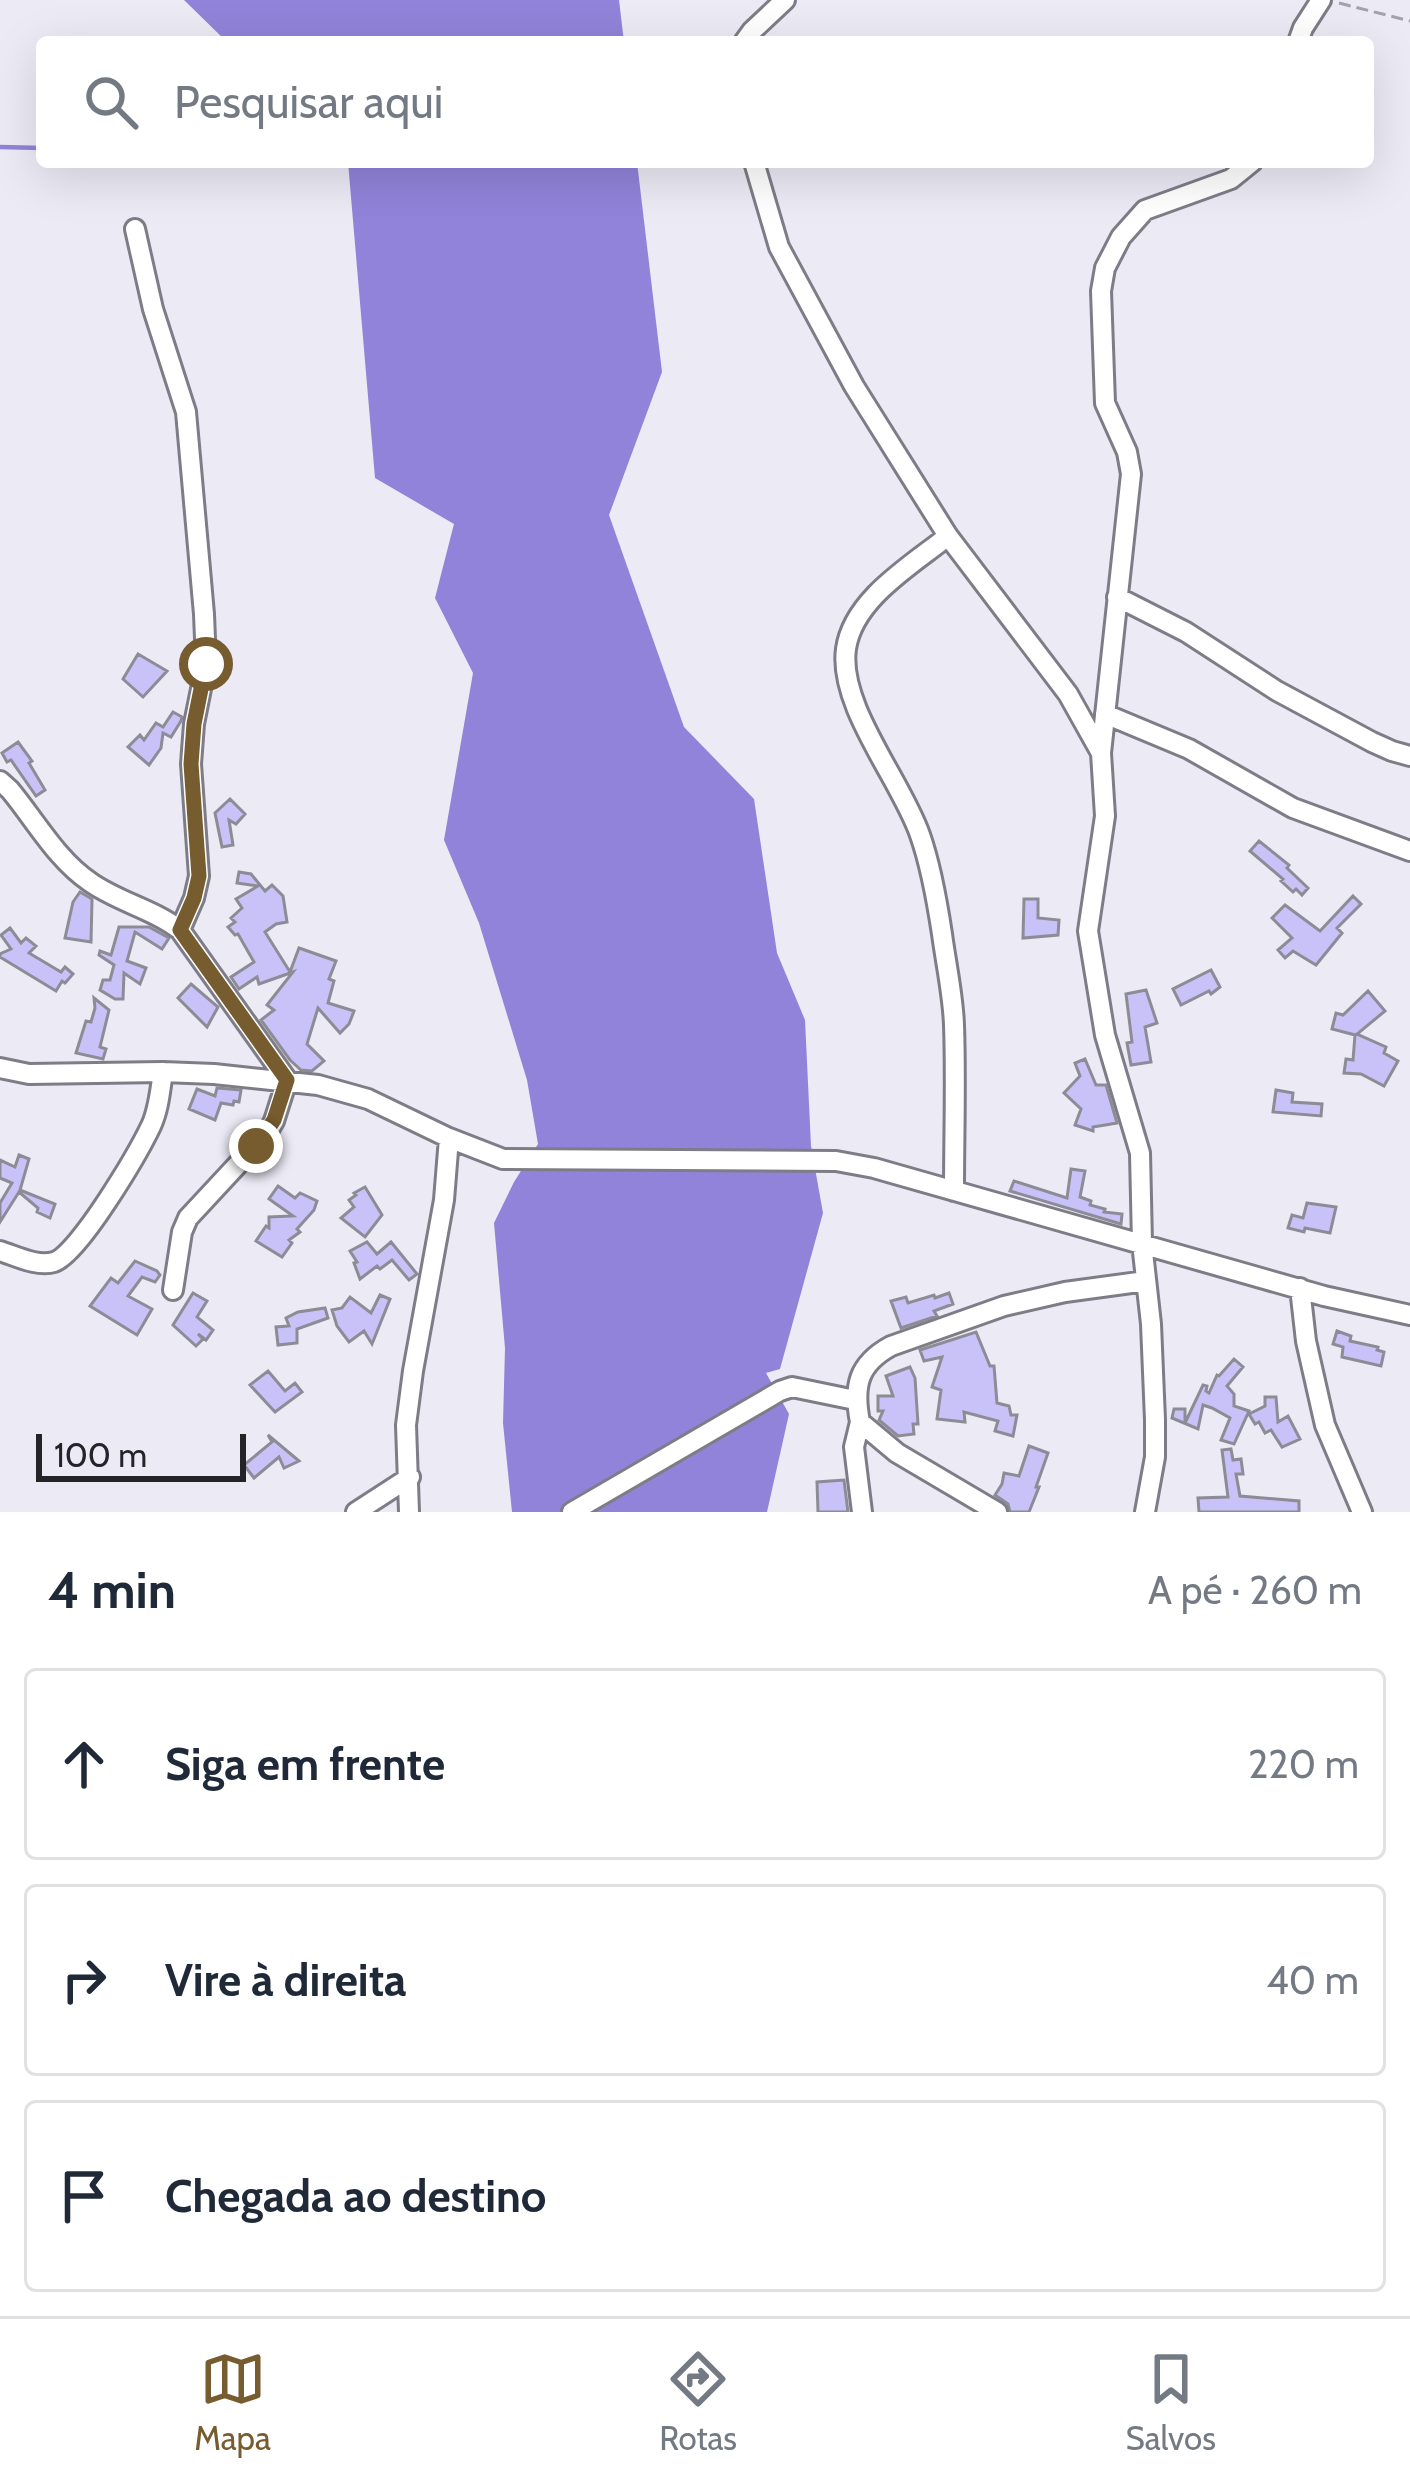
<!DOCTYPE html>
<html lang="pt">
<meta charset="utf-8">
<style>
body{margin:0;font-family:Cabin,sans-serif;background:#f2f2f3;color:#1f2937}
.scale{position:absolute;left:36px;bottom:30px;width:210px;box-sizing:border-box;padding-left:12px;border:6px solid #242327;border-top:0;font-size:33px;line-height:42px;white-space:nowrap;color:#242327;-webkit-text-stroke:9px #ebeaf5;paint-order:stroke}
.stop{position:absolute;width:36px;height:36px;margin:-27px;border:9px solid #765c2e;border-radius:50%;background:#fff}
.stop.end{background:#765c2e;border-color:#fff;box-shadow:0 3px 12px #0008}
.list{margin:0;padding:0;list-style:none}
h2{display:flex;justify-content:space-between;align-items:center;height:156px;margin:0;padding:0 48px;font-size:51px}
h2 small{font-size:39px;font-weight:400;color:#747a83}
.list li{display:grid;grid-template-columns:78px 1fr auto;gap:36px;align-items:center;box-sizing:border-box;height:192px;margin:0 24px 24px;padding:0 24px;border:3px solid #e0e1e3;border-radius:12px}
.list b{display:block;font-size:45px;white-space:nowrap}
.list em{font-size:39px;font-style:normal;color:#747a83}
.icon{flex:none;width:66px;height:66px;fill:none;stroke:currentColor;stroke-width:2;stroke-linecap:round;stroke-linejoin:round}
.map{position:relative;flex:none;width:1410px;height:1512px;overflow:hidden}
.search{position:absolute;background:#fff;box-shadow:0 12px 48px #0002;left:36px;right:36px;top:36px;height:132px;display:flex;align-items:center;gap:30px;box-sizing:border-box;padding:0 42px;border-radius:12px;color:#747a83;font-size:45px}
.sheet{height:804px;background:#fff}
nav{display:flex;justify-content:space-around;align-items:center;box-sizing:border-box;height:168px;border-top:3px solid #e0e1e3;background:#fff;font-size:33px;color:#747a83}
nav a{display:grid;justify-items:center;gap:6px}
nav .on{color:#765c2e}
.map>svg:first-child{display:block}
</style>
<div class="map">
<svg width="1410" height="1512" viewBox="0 0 1410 1512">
<rect width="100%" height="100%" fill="#ebeaf5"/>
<path fill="#9183d9" d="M 184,0 L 619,0 L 624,42 L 227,42 Z
M 348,162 L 637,162 L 662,372 L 609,515 L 684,727 L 754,799 L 777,953 L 805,1020 L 811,1146 L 823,1213 L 780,1369 L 766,1373 L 789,1414 L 767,1512 L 512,1512 L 503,1423 L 505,1348 L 494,1223 L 514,1182 L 538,1144 L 527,1080 L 479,923 L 444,840 L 473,673 L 435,598 L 454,524 L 375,478 Z"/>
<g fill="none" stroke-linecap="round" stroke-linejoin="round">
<path stroke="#9183d9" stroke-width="4.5" d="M 0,147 L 42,148"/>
</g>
<path fill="#c9c2f9" stroke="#8d8c96" stroke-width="3" d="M 138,654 L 167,671 L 143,697 L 123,679 Z
M 173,712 L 182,717 L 181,721 L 171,737 L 163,733 L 161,748 L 149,765 L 128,747 L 140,735 L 144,740 L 156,723 L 163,727 Z
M 18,742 L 32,761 L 29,763 L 45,790 L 36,796 L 11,760 L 7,762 L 2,753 Z
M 230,799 L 245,814 L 236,824 L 229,820 L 233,845 L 222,847 L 215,813 Z
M 1259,841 L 1289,865 L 1287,868 L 1308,888 L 1302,895 L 1296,889 L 1293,892 L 1281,881 L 1283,879 L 1250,851 Z
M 239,872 L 251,874 L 265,891 L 272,885 L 283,896 L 287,922 L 276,924 L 265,932 L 290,972 L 299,948 L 336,961 L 329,979 L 334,981 L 328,1003 L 354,1011 L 349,1024 L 340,1033 L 318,1008 L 307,1044 L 324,1061 L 312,1071 L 301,1070 L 290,1060 L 261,1020 L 274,1010 L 267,1005 L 293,972 L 259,984 L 257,977 L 239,989 L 231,977 L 254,962 L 238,934 L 235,935 L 228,927 L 235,922 L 231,918 L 242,908 L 236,899 L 258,886 L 237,883 Z
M 80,892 L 92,899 L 91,942 L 65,938 L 73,902 Z
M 1353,896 L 1361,904 L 1337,928 L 1342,933 L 1316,965 L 1293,951 L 1285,958 L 1278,950 L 1292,938 L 1272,918 L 1285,905 L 1320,931 Z
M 1024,899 L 1038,899 L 1038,918 L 1059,920 L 1058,935 L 1023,938 Z
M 119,927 L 149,927 L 169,938 L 162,949 L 135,932 L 127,961 L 146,968 L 140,984 L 124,973 L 123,999 L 115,999 L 100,990 L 103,980 L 110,980 L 114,965 L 99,955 L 100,951 L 111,955 Z
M 10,928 L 21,943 L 26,938 L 36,946 L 29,953 L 61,972 L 65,967 L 73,974 L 65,983 L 62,981 L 56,991 L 0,957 L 0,954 L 11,949 L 1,935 Z
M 1211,970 L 1220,987 L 1211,994 L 1209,991 L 1181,1005 L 1173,989 Z
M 191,984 L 218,1007 L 207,1027 L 178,998 Z
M 1146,990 L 1157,1023 L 1145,1027 L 1151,1062 L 1131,1065 L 1127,1043 L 1132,1042 L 1126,994 Z
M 1368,991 L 1385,1011 L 1357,1034 L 1386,1047 L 1384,1053 L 1398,1061 L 1384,1086 L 1361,1074 L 1344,1073 L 1346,1059 L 1353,1060 L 1355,1035 L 1332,1029 L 1336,1013 L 1343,1015 Z
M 94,998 L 109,1010 L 100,1047 L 106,1049 L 103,1059 L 76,1053 L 86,1021 L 91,1022 L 95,1008 Z
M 1085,1059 L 1096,1085 L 1106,1085 L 1117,1123 L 1093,1127 L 1093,1131 L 1075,1125 L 1081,1109 L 1064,1093 L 1080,1076 L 1075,1063 Z
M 217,1088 L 241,1090 L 239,1102 L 234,1101 L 233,1105 L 221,1103 L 215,1120 L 189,1109 L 197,1089 L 215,1096 Z
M 1276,1090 L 1293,1093 L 1292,1102 L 1322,1104 L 1321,1116 L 1273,1112 Z
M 19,1155 L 29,1159 L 20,1190 L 55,1204 L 50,1218 L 37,1212 L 38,1208 L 19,1192 L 0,1222 L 0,1203 L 12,1183 L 0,1178 L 0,1160 L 15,1167 Z
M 1071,1169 L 1085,1171 L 1080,1197 L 1091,1201 L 1090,1205 L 1105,1209 L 1104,1212 L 1122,1214 L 1121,1224 L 1010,1191 L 1014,1181 L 1067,1198 Z
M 278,1186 L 295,1198 L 300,1193 L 317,1201 L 314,1210 L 297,1229 L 300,1232 L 289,1240 L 292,1243 L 282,1257 L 256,1241 L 266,1226 L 269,1228 L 269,1217 L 293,1216 L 269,1199 Z
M 365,1187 L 382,1215 L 365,1237 L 341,1218 L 354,1207 L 349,1200 L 356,1195 L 354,1193 Z
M 1307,1203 L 1336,1207 L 1330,1233 L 1305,1228 L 1304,1232 L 1288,1228 L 1292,1215 L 1303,1218 Z
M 367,1242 L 377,1254 L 391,1242 L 417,1274 L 409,1280 L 392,1260 L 380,1269 L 377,1266 L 360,1279 L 354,1263 L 357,1262 L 350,1251 Z
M 135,1261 L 157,1271 L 160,1275 L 155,1282 L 142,1277 L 128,1296 L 152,1309 L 137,1335 L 90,1306 L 111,1278 L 118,1283 Z
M 193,1293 L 207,1301 L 197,1317 L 213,1330 L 206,1340 L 198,1334 L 203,1339 L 196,1346 L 173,1325 Z
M 949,1293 L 953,1304 L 934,1311 L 937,1316 L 901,1328 L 891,1301 L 906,1297 L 908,1303 L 934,1295 L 935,1298 Z
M 380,1295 L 390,1299 L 372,1344 L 364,1331 L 349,1342 L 337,1326 L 332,1310 L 342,1308 L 350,1297 L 371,1313 Z
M 325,1308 L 328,1318 L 297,1329 L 297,1343 L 278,1345 L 276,1327 L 289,1326 L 286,1318 L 298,1312 Z
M 1337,1331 L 1351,1336 L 1350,1341 L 1378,1347 L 1377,1350 L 1384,1352 L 1381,1366 L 1342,1357 L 1343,1347 L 1333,1344 Z
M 976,1332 L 990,1366 L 994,1366 L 997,1403 L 1009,1406 L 1011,1415 L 1017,1415 L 1013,1436 L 995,1431 L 998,1421 L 964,1412 L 965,1422 L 937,1419 L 941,1390 L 932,1387 L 942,1357 L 924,1361 L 920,1350 Z
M 1234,1359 L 1243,1367 L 1227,1386 L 1234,1394 L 1234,1406 L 1249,1411 L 1234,1444 L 1221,1440 L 1230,1418 L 1212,1408 L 1203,1405 L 1198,1429 L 1172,1418 L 1174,1409 L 1185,1409 L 1185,1423 L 1203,1385 L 1207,1386 L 1206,1391 L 1209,1393 L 1217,1375 L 1219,1376 Z
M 910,1367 L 915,1378 L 918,1424 L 913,1424 L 914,1434 L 898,1436 L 879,1420 L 883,1411 L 878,1411 L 878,1396 L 893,1396 L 886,1376 Z
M 268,1371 L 285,1391 L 295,1383 L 302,1392 L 275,1412 L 250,1385 Z
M 1265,1397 L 1276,1397 L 1278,1422 L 1288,1416 L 1300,1439 L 1282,1447 L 1271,1430 L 1265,1433 L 1259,1422 L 1255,1424 L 1249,1414 L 1265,1406 Z
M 268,1435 L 299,1461 L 284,1468 L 279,1457 L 254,1478 L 244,1465 L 272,1442 Z
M 1029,1446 L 1048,1453 L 1036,1487 L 1039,1487 L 1029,1512 L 1010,1512 L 1008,1504 L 995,1495 L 1002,1484 L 1004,1473 L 1019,1476 Z
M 1231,1449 L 1233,1460 L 1241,1459 L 1243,1474 L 1236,1474 L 1240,1496 L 1299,1501 L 1299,1512 L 1199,1512 L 1198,1498 L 1228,1497 L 1222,1450 Z
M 844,1480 L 848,1512 L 818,1512 L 817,1482 Z"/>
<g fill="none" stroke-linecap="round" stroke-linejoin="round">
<g stroke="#7e7d87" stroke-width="24">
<path id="minor" d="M 744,42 L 752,31 L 785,0
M 1298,42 L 1303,28 L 1321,0
M 754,162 L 779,247 L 854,386 L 948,536 L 1068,694 L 1101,753 L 1105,816 L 1088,931 L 1105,1035 L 1140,1153 L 1142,1243 L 1151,1324 L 1155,1420 L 1155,1457 L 1145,1512
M 135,229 L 153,309 L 186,412 L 204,614 L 206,664 L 194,724 L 191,764 L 199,876 L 194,898 L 180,930
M 948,536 C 912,565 853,599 846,649 C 838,706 901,780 920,835 C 931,866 937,901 942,934 C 946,964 953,995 954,1025 C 956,1080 954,1135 954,1191
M 1117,597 L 1186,632 L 1277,691 L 1372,742 L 1392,751 L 1410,756
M 1105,714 L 1189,749 L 1293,808 L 1410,851
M 1101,753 L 1131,474 L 1127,452 L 1105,403 L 1101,291 L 1105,268 L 1121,237 L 1145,210 L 1231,179 L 1252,162
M 0,781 L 10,790 C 35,820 57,860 90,882 C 118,902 153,909 180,930 L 287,1080 L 274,1121 L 267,1133 L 188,1218 L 182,1232 L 173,1290
M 0,1068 L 29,1074 L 163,1072 L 214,1074 L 318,1085 L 368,1099 L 449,1138 L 503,1159 L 836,1161 L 874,1168 L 1324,1296 L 1410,1315
M 0,1251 C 16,1256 37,1267 54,1262 C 79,1254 138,1153 151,1126 C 159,1109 160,1090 163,1072
M 1300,1288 L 1306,1341 L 1325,1425 L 1362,1512
M 860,1422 C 853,1386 858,1364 891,1346 L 1004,1306 L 1065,1292 L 1146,1281
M 356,1512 L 410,1477
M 409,1512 L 406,1425 L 413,1371 L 444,1200 L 449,1138
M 572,1512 L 780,1391 L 792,1387 L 855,1400
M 862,1512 L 854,1447 L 860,1422 L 897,1453 L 997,1512"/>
</g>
<path stroke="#a3a2aa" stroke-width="3" stroke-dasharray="12 6" stroke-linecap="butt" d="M 1339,3 L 1410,21"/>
<use href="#minor" stroke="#fff" stroke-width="18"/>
</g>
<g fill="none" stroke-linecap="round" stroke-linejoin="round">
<path stroke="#765c2e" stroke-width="15" d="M 206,664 L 194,724 L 191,764 L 199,876 L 194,898 L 180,930 L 287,1080 L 274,1120 L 256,1146"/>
</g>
</svg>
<div class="scale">100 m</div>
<div class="stop" style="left:206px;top:664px"></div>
<div class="stop end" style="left:256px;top:1146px"></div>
<div class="search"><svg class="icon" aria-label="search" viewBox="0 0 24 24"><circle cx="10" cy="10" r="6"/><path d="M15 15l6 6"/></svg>Pesquisar aqui</div>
</div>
<section class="sheet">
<h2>4 min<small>A pé · 260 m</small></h2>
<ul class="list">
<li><svg class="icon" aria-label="ahead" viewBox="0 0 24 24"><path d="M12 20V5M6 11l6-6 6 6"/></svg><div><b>Siga em frente</b></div><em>220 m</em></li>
<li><svg class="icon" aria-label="right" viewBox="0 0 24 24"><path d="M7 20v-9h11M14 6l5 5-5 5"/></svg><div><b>Vire à direita</b></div><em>40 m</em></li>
<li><svg class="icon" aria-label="arrive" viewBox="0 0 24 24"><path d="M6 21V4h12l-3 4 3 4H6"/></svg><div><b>Chegada ao destino</b></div></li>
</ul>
</section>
<nav>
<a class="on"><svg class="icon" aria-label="map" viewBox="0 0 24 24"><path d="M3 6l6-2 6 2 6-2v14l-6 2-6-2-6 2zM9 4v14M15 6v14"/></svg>Mapa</a>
<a><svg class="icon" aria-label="directions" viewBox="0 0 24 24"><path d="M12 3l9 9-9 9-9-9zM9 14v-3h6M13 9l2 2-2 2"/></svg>Rotas</a>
<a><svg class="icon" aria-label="saved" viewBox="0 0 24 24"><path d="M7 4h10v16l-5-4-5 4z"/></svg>Salvos</a>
</nav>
